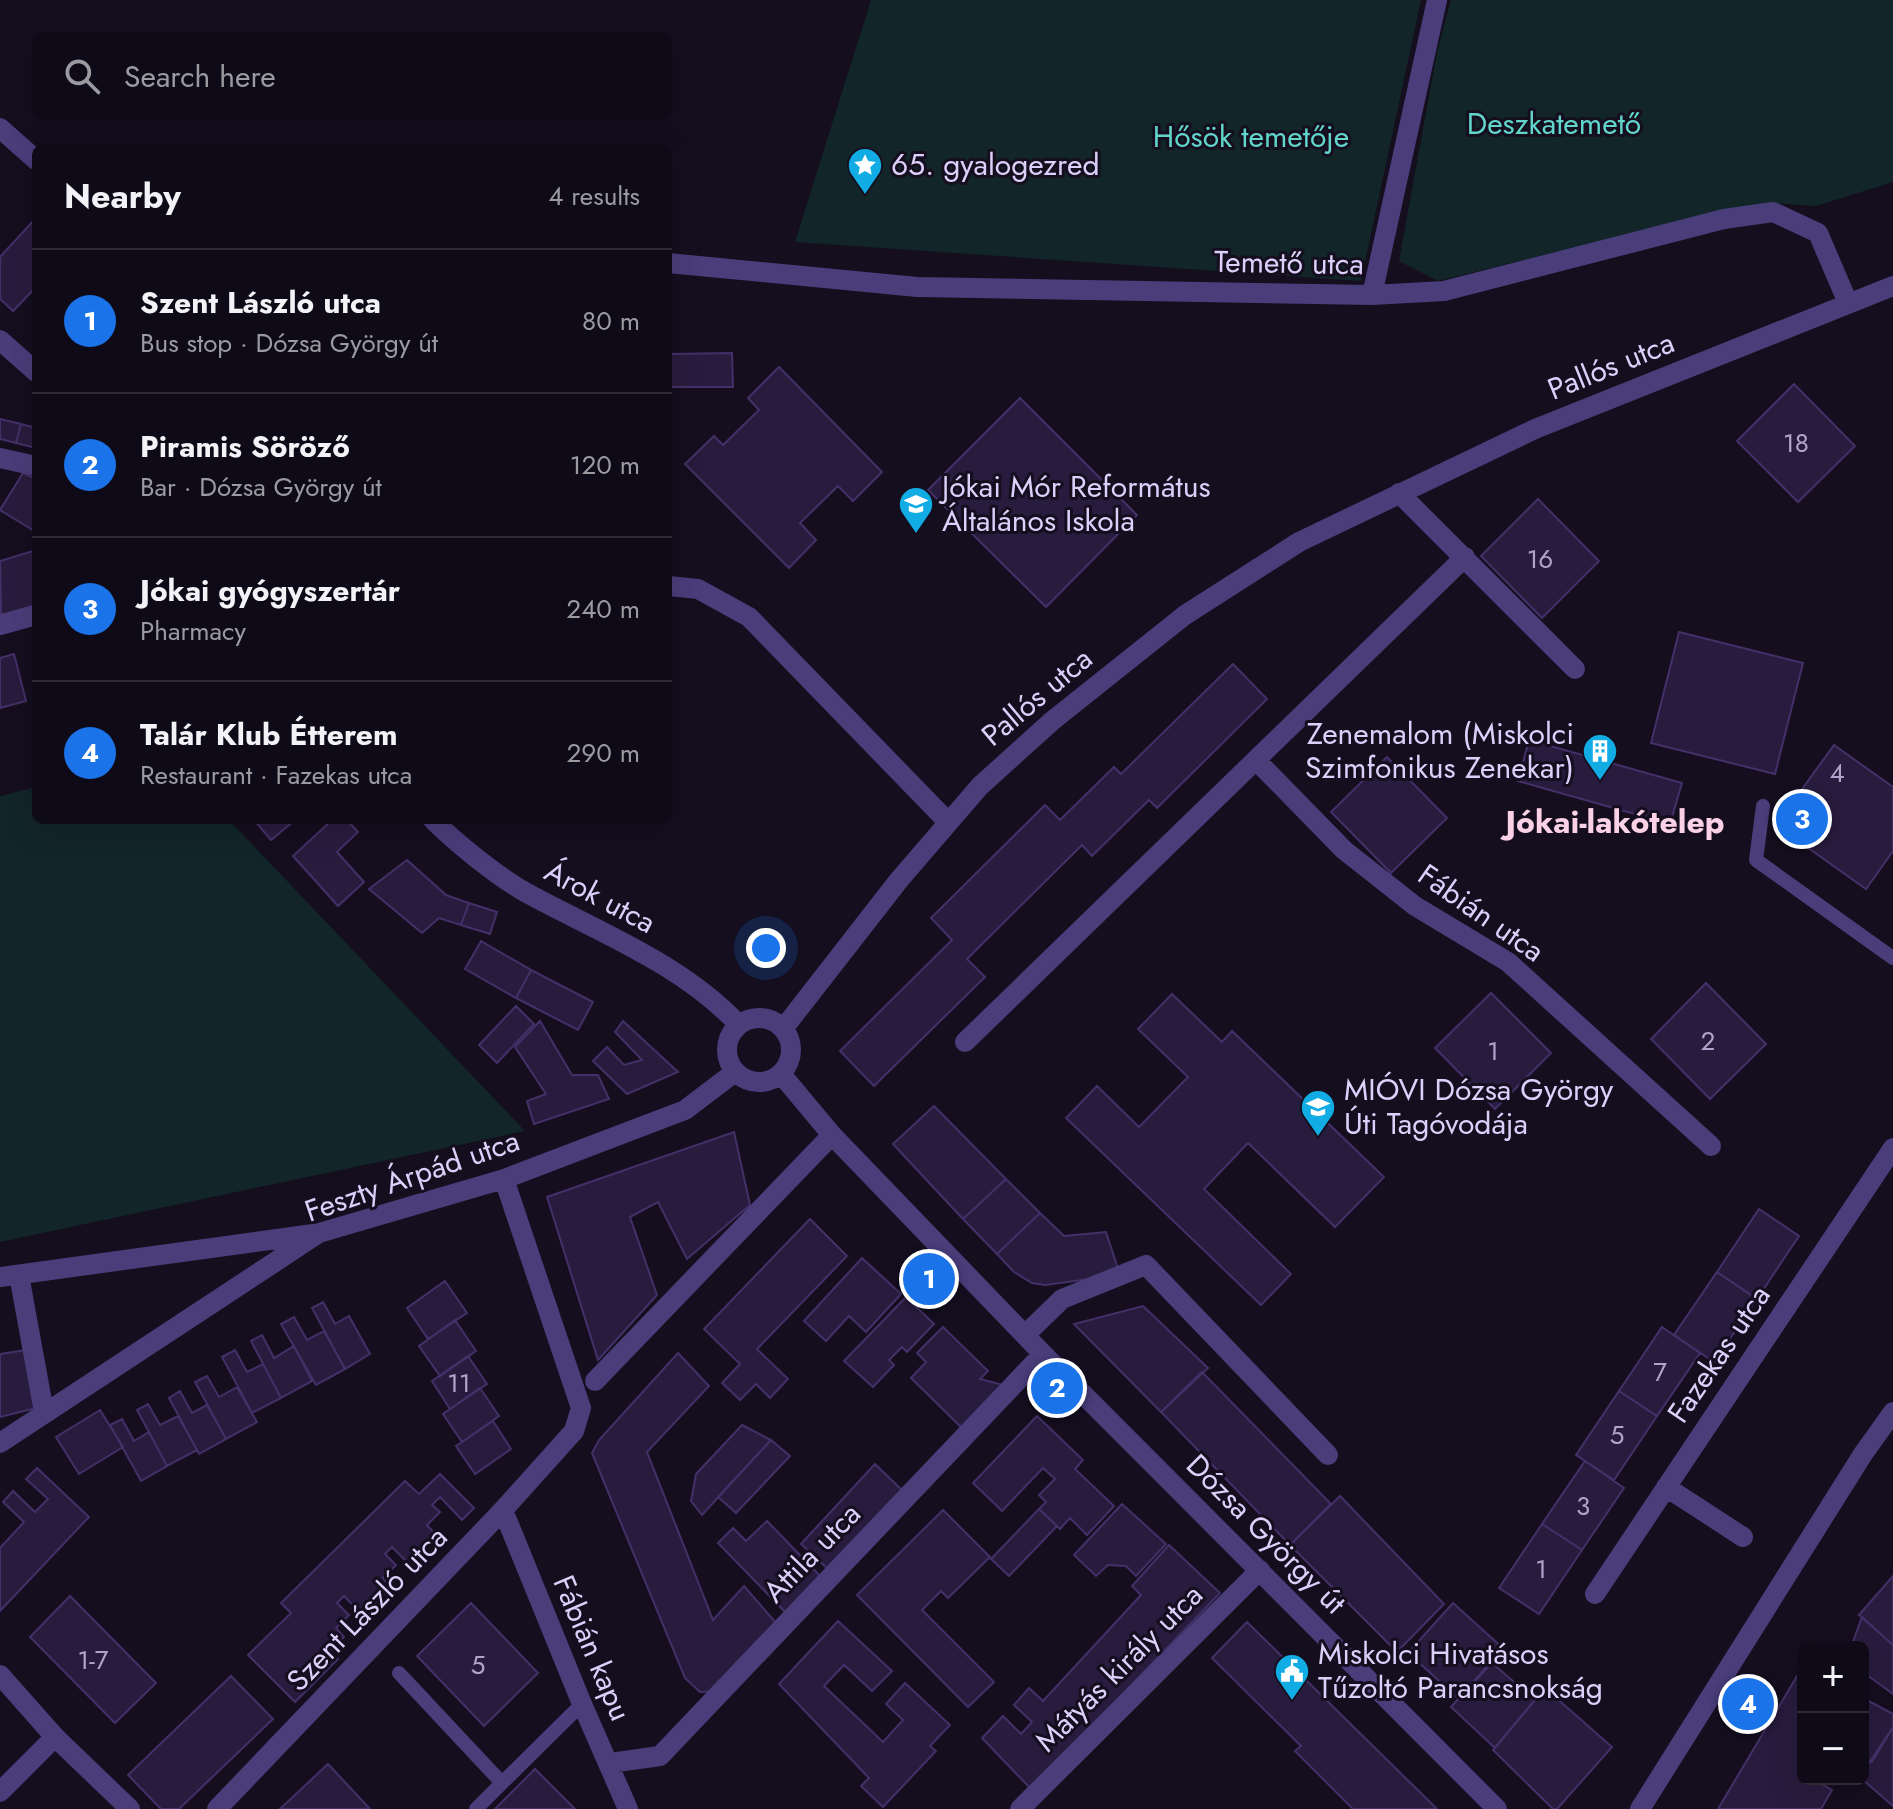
<!DOCTYPE html>
<meta charset="utf-8">
<style>
body{margin:0;font-family:Jost,sans-serif;background:#181320;color:#f1f3f6}
.controls{position:absolute;right:24px;bottom:24px;display:grid;overflow:hidden;border-radius:12px;box-shadow:0 8px 32px #0002}
.controls button{width:72px;height:72px;display:grid;place-items:center;padding:0;border:0;border-bottom:2px solid #2f2b36;background:#0f0a17;color:#f1f3f6;font:40px sans-serif}
.you{position:absolute;left:766px;top:948px;width:28px;height:28px;margin:-20px;border:6px solid #fff;border-radius:50%;background:#1a73e8;box-shadow:0 0 0 12px #1a73e833}
.badge{display:grid;place-items:center;width:52px;height:52px;border-radius:50%;background:#1a73e8;color:#fff;font-size:26px;font-weight:700}
.pin{position:absolute;translate:-50% -50%;border:4px solid #fff;box-shadow:0 2px 8px #0006}
.list{margin:0;padding:0;list-style:none}
h2{display:flex;justify-content:space-between;align-items:center;height:104px;margin:0;padding:0 32px;font-size:34px}
h2 small{font-size:26px;font-weight:400;color:#9b9aa1}
.list li{display:grid;grid-template-columns:52px 1fr auto;gap:24px;align-items:center;box-sizing:border-box;height:144px;padding:0 32px;border-top:2px solid #2f2b36}
.list b{display:block;font-size:30px;white-space:nowrap}
.list p{margin:0;font-size:26px;white-space:nowrap;color:#9b9aa1}
.list em{font-size:26px;font-style:normal;color:#9b9aa1}
.icon{flex:none;width:44px;height:44px;fill:none;stroke:currentColor;stroke-width:2;stroke-linecap:round;stroke-linejoin:round}
.map{position:relative;flex:none;width:1893px;height:1809px;overflow:hidden}
.search{position:absolute;background:#0f0a17;box-shadow:0 8px 32px #0002;left:32px;top:32px;width:640px;height:88px;display:flex;align-items:center;gap:20px;box-sizing:border-box;padding:0 28px;border-radius:12px;color:#9b9aa1;font-size:30px}
.panel{position:absolute;background:#0f0a17;box-shadow:0 8px 32px #0002;left:32px;top:144px;width:640px;height:680px;border-radius:12px}
.map>svg:first-child{display:block}
</style>
<div class="map">
<svg width="1893" height="1809" viewBox="0 0 1893 1809">
<rect width="100%" height="100%" fill="#140e1f"/>
<path fill="#122528" d="M 871,0 L 1421,0 L 1361,281 L 795,242 Z
M 1451,0 L 1893,0 L 1893,182 L 1816,206 L 1770,203 L 1669,224 L 1438,281 L 1399,261 L 1437,52 Z
M 36,787 L 36,820 L 229,820 L 525,1131 L 0,1242 L 0,796 Z"/>
<path fill="#281c3e" stroke="#443068" stroke-width="2" d="M 35,219 L 36,287 L 13,311 L 0,299 L 0,257 Z
M 732,353 L 733,387 L 668,387 L 669,354 Z
M 779,367 L 882,472 L 853,501 L 838,486 L 800,523 L 816,540 L 789,568 L 685,464 L 714,436 L 723,445 L 759,410 L 748,398 Z
M 1794,384 L 1855,446 L 1798,502 L 1737,441 Z
M 1020,398 L 1137,515 L 1046,607 L 928,490 Z
M 0,419 L 21,424 L 16,443 L 0,439 Z
M 21,424 L 36,428 L 36,448 L 16,443 Z
M 23,473 L 36,479 L 36,532 L 0,510 Z
M 1538,499 L 1599,561 L 1542,618 L 1481,556 Z
M 36,550 L 36,605 L 1,615 L 0,561 Z
M 1679,632 L 1803,663 L 1775,774 L 1651,743 Z
M 14,654 L 26,701 L 0,708 L 0,658 Z
M 1233,664 L 1267,699 L 1157,808 L 1149,800 L 1092,856 L 1082,845 L 967,959 L 985,977 L 874,1086 L 840,1051 L 952,940 L 931,918 L 1045,805 L 1060,820 L 1114,767 L 1121,774 Z
M 1529,740 L 1682,783 L 1670,824 L 1518,781 Z
M 1834,745 L 1893,787 L 1893,851 L 1866,889 L 1776,825 Z
M 1387,757 L 1447,818 L 1391,873 L 1331,812 Z
M 254,820 L 293,820 L 294,821 L 271,840 Z
M 332,820 L 347,820 L 358,832 L 337,852 L 364,882 L 338,906 L 293,856 Z
M 407,860 L 446,895 L 469,903 L 461,925 L 439,918 L 422,933 L 369,889 Z
M 469,903 L 497,912 L 490,934 L 461,925 Z
M 481,941 L 531,970 L 516,998 L 465,969 Z
M 531,970 L 593,1002 L 578,1030 L 516,998 Z
M 1706,983 L 1766,1044 L 1710,1099 L 1651,1039 Z
M 1491,993 L 1551,1053 L 1495,1109 L 1435,1048 Z
M 1172,994 L 1222,1042 L 1232,1031 L 1384,1177 L 1335,1227 L 1248,1143 L 1204,1189 L 1291,1274 L 1261,1305 L 1066,1118 L 1097,1086 L 1139,1127 L 1188,1077 L 1138,1029 Z
M 516,1006 L 534,1024 L 497,1063 L 479,1045 Z
M 540,1021 L 572,1075 L 598,1075 L 609,1099 L 534,1124 L 527,1101 L 546,1094 L 515,1047 Z
M 623,1021 L 678,1072 L 627,1094 L 593,1061 L 607,1047 L 624,1065 L 642,1060 L 615,1032 Z
M 934,1106 L 1006,1179 L 963,1219 L 893,1144 Z
M 734,1132 L 750,1205 L 687,1259 L 658,1202 L 630,1217 L 657,1295 L 598,1360 L 547,1197 Z
M 1006,1179 L 1040,1213 L 997,1254 L 963,1219 Z
M 1759,1209 L 1799,1236 L 1757,1299 L 1717,1272 Z
M 1040,1213 L 1064,1236 L 1106,1232 L 1120,1275 L 1045,1285 L 1032,1283 L 1014,1272 L 997,1254 Z
M 810,1219 L 847,1256 L 757,1349 L 788,1379 L 770,1398 L 756,1384 L 740,1400 L 722,1383 L 740,1364 L 704,1329 Z
M 862,1258 L 901,1294 L 866,1332 L 849,1316 L 826,1341 L 804,1321 Z
M 1717,1272 L 1757,1299 L 1714,1362 L 1674,1335 Z
M 445,1281 L 467,1313 L 428,1339 L 407,1308 Z
M 906,1297 L 934,1324 L 907,1352 L 902,1347 L 889,1360 L 894,1365 L 873,1387 L 844,1361 Z
M 323,1302 L 335,1324 L 349,1316 L 370,1354 L 345,1369 L 312,1308 Z
M 1143,1306 L 1208,1368 L 1161,1412 L 1074,1324 Z
M 294,1317 L 307,1340 L 324,1331 L 345,1369 L 316,1385 L 281,1324 Z
M 455,1320 L 476,1351 L 440,1376 L 419,1346 Z
M 943,1327 L 988,1371 L 980,1379 L 1011,1387 L 966,1432 L 911,1378 L 926,1362 L 917,1353 Z
M 1662,1327 L 1700,1353 L 1657,1416 L 1619,1391 Z
M 262,1335 L 274,1358 L 294,1346 L 312,1381 L 281,1398 L 251,1341 Z
M 27,1350 L 36,1408 L 0,1417 L 0,1354 Z
M 235,1350 L 247,1372 L 263,1364 L 281,1398 L 252,1413 L 222,1357 Z
M 678,1353 L 709,1386 L 647,1452 L 713,1620 L 744,1586 L 777,1624 L 715,1691 L 700,1692 L 685,1678 L 592,1453 L 599,1440 Z
M 468,1356 L 487,1384 L 450,1409 L 432,1381 Z
M 1202,1372 L 1331,1504 L 1290,1545 L 1161,1412 Z
M 207,1376 L 219,1397 L 237,1387 L 257,1422 L 226,1439 L 195,1382 Z
M 480,1388 L 499,1416 L 462,1442 L 443,1414 Z
M 180,1391 L 192,1413 L 207,1405 L 226,1439 L 199,1454 L 169,1398 Z
M 1619,1391 L 1657,1416 L 1614,1480 L 1576,1455 Z
M 148,1404 L 160,1425 L 178,1416 L 197,1450 L 167,1466 L 137,1410 Z
M 100,1410 L 123,1447 L 79,1474 L 56,1437 Z
M 1037,1416 L 1083,1460 L 1075,1469 L 1114,1506 L 1087,1535 L 1070,1518 L 1060,1529 L 1039,1509 L 1046,1502 L 1039,1495 L 1055,1479 L 1043,1468 L 1002,1511 L 973,1483 Z
M 122,1419 L 134,1441 L 149,1432 L 167,1466 L 141,1481 L 110,1425 Z
M 493,1421 L 511,1449 L 475,1474 L 456,1446 Z
M 742,1425 L 771,1440 L 702,1515 L 691,1501 L 696,1474 Z
M 771,1440 L 790,1456 L 736,1513 L 718,1497 Z
M 1585,1461 L 1624,1488 L 1582,1550 L 1542,1524 Z
M 875,1464 L 904,1492 L 830,1571 L 801,1544 Z
M 37,1468 L 89,1517 L 0,1611 L 0,1548 L 24,1522 L 3,1502 L 13,1491 L 35,1512 L 48,1499 L 26,1479 Z
M 440,1474 L 474,1508 L 462,1520 L 440,1497 L 432,1505 L 440,1512 L 427,1525 L 435,1534 L 422,1546 L 431,1555 L 415,1570 L 392,1547 L 385,1554 L 396,1565 L 383,1578 L 392,1587 L 378,1600 L 384,1606 L 369,1622 L 344,1596 L 337,1603 L 349,1615 L 336,1628 L 344,1637 L 330,1651 L 338,1659 L 295,1702 L 248,1655 L 291,1613 L 281,1603 L 405,1481 L 419,1494 Z
M 1340,1496 L 1444,1604 L 1397,1652 L 1290,1545 Z
M 1122,1504 L 1166,1544 L 1136,1576 L 1126,1566 L 1108,1565 L 1096,1576 L 1074,1555 Z
M 1039,1509 L 1057,1526 L 1009,1576 L 991,1559 Z
M 943,1510 L 990,1557 L 948,1598 L 941,1591 L 922,1610 L 994,1682 L 968,1707 L 857,1595 Z
M 767,1521 L 826,1582 L 790,1617 L 718,1543 L 733,1528 L 746,1541 Z
M 1542,1524 L 1582,1550 L 1539,1614 L 1499,1588 Z
M 1169,1545 L 1220,1593 L 1031,1789 L 982,1738 L 1003,1716 L 1021,1734 L 1032,1722 L 1014,1705 L 1029,1688 L 1043,1701 L 1141,1595 L 1132,1586 Z
M 1893,1576 L 1893,1645 L 1859,1615 Z
M 70,1596 L 156,1683 L 115,1723 L 30,1637 Z
M 471,1603 L 538,1673 L 484,1726 L 417,1656 Z
M 1453,1603 L 1504,1649 L 1459,1699 L 1408,1653 Z
M 1862,1617 L 1893,1645 L 1893,1694 L 1863,1672 L 1863,1647 L 1851,1647 Z
M 838,1621 L 892,1671 L 872,1691 L 844,1665 L 824,1686 L 883,1742 L 903,1720 L 886,1704 L 905,1683 L 950,1725 L 930,1746 L 936,1751 L 883,1807 L 861,1786 L 869,1778 L 779,1684 Z
M 1247,1622 L 1437,1809 L 1353,1809 L 1295,1751 L 1301,1746 L 1212,1658 Z
M 1491,1662 L 1535,1700 L 1495,1748 L 1451,1707 Z
M 1803,1666 L 1803,1779 L 1813,1779 L 1832,1790 L 1821,1809 L 1718,1809 Z
M 231,1676 L 273,1719 L 179,1809 L 161,1809 L 128,1775 Z
M 1545,1688 L 1612,1747 L 1557,1809 L 1553,1809 L 1493,1750 Z
M 1863,1698 L 1893,1714 L 1893,1727 L 1872,1762 L 1863,1757 Z
M 1893,1727 L 1893,1806 L 1862,1779 L 1863,1772 Z
M 328,1764 L 370,1809 L 280,1809 Z
M 535,1769 L 575,1809 L 495,1809 Z"/>
<g fill="none" stroke-linecap="round" stroke-linejoin="round">
<path stroke="#493d7a" stroke-width="14" d="M 1763,806 L 1756,860 L 1893,958
M 399,1673 L 502,1783 L 582,1704
M 476,1809 L 502,1783"/>
<path stroke="#493d7a" stroke-width="20" d="M 0,128 L 36,160
M 668,263 L 917,287 L 1372,295 L 1444,291 L 1724,219 L 1773,212 L 1818,233 L 1848,303
M 1372,295 L 1437,0
M 0,340 L 36,372
M 0,458 L 36,466
M 1399,493 L 1575,669
M 668,586 L 698,589 L 749,617 L 948,822
M 0,625 L 36,615
M 1256,760 L 1344,850 L 1415,906 L 1508,962 L 1711,1146
M 433,820 C 456,843 497,876 525,892 C 598,932 681,963 739,1025
M727 1050a32 32 0 1 1 64 0a32 32 0 1 1-64 0Z
M 783,1029 L 899,880 L 980,786 L 1052,721 L 1185,615 L 1299,542 L 1535,429 L 1893,286
M 965,1042 L 1465,557
M 781,1074 L 832,1135 L 1043,1354 L 1497,1809
M 19,1275 L 44,1412
M 0,1277 L 313,1234
M 1026,1334 L 1062,1299 L 1146,1265 L 1328,1455
M 595,1381 L 832,1135
M 0,1443 L 319,1233 L 504,1179 L 685,1110 L 735,1072
M 1666,1487 L 1743,1537
M 503,1510 L 582,1704 L 628,1809
M 1595,1594 L 1893,1148
M 0,1675 L 55,1737 L 130,1809
M 610,1763 L 660,1756 L 1043,1354
M 0,1792 L 55,1737
M 217,1809 L 503,1510 L 574,1431 L 581,1408 L 504,1179
M 1020,1809 L 1260,1570"/>
<path stroke="#493d7a" stroke-width="20" d="M 1640,1809 L 1863,1454 L 1893,1412"/>
</g>
<defs>
<g id="sight-pin" transform="scale(1.8)"><path d="M0 17L-7.5 6A9.5 9.5 0 1 1 7.5 6Z" fill="#12ace5" stroke="#140e1f"/><path d="M0-6L1.8-2.2L6-1.7L2.9 1.2L3.7 5.4L0 3.3L-3.7 5.4L-2.9 1.2L-6-1.7L-1.8-2.2Z" fill="#fff"/></g>
<g id="school-pin" transform="scale(1.8)"><path d="M0 17L-7.5 6A9.5 9.5 0 1 1 7.5 6Z" fill="#12ace5" stroke="#140e1f"/><path d="M0-5L7-2L0 1L-7-2ZM-4 1L0 2.5L4 1V4Q0 6-4 4Z" fill="#fff"/></g>
<g id="building-pin" transform="scale(1.8)"><path d="M0 17L-7.5 6A9.5 9.5 0 1 1 7.5 6Z" fill="#12ace5" stroke="#140e1f"/><path d="M-4-6H4V6H1V3H-1V6H-4ZM-2.5-4.3h1.7v1.8h-1.7ZM.8-4.3h1.7v1.8H.8ZM-2.5-1h1.7V.8h-1.7ZM.8-1h1.7V.8H.8Z" fill="#fff"/></g>
<g id="civic-pin" transform="scale(1.8)"><path d="M0 17L-7.5 6A9.5 9.5 0 1 1 7.5 6Z" fill="#12ace5" stroke="#140e1f"/><path d="M-.6-6.5H3V-4.5H.6V-3L4-1V1h2V6H-6V1h2V-1L-.6-3ZM-1.2 2.5V6h2.4V2.5Z" fill="#fff"/></g>
</defs>
<g fill-rule="evenodd">
<use href="#sight-pin" x="865" y="165"/>
<use href="#school-pin" x="916" y="504"/>
<use href="#building-pin" x="1600" y="751"/>
<use href="#school-pin" x="1318" y="1107"/>
<use href="#civic-pin" x="1292" y="1671"/>
</g>
<g text-anchor="middle" stroke-width="6" stroke-linejoin="round" paint-order="stroke">
<g font-size="26" fill="#afa3cc">
<text x="1796" y="452">18</text>
<text x="1540" y="568">16</text>
<text x="1837" y="782">4</text>
<text x="1708" y="1050">2</text>
<text x="1493" y="1060">1</text>
<text x="1660" y="1381">7</text>
<text x="459" y="1392">11</text>
<text x="1617" y="1444">5</text>
<text x="1583" y="1515">3</text>
<text x="1541" y="1578">1</text>
<text x="93" y="1669">1-7</text>
<text x="478" y="1674">5</text>
</g>
<g font-size="30" fill="#62d5cb" stroke="#140e1f">
<text x="1554" y="134">Deszkatemető</text>
<text x="1251" y="147">Hősök temetője</text>
</g>
<g font-size="30" fill="#dcd0fb" stroke="#140e1f" text-anchor="start">
<text x="891" y="175">65. gyalogezred</text>
<text x="942" y="497">Jókai Mór Református<tspan x="942" dy="34">Általános Iskola</tspan></text>
<text x="1574" y="744" text-anchor="end">Zenemalom (Miskolci<tspan x="1574" dy="34">Szimfonikus Zenekar)</tspan></text>
<text x="1344" y="1100">MIÓVI Dózsa György<tspan x="1344" dy="34">Úti Tagóvodája</tspan></text>
<text x="1318" y="1664">Miskolci Hivatásos<tspan x="1318" dy="34">Tűzoltó Parancsnokság</tspan></text>
</g>
<g font-size="30" fill="#dcd0fb" stroke="#140e1f">
<text transform="translate(1289 263) rotate(1)" y="10">Temető utca</text>
<text transform="translate(1611 366) rotate(-22)" y="10">Pallós utca</text>
<text transform="translate(1037 697) rotate(-40)" y="10">Pallós utca</text>
<text transform="translate(600 897) rotate(28)" y="10">Árok utca</text>
<text transform="translate(1481 913) rotate(35)" y="10">Fábián utca</text>
<text transform="translate(412 1176) rotate(-19)" y="10">Feszty Árpád utca</text>
<text transform="translate(1719 1354) rotate(-56)" y="10">Fazekas utca</text>
<text transform="translate(1266 1534) rotate(45)" y="10">Dózsa György út</text>
<text transform="translate(812 1553) rotate(-46)" y="10">Attila utca</text>
<text transform="translate(367 1609) rotate(-46)" y="10">Szent László utca</text>
<text transform="translate(592 1648) rotate(67)" y="10">Fábián kapu</text>
<text transform="translate(1119 1668) rotate(-45)" y="10">Mátyás király utca</text>
</g>
<g font-size="32" font-weight="bold" fill="#fbd1e5" stroke="#140e1f">
<text x="1615" y="833">Jókai-lakótelep</text>
</g>
</g>
</svg>
<div class="controls">
<button>+</button>
<button>−</button>
</div>
<div class="you"></div>
<div class="pin badge" style="left:929px;top:1279px">1</div>
<div class="pin badge" style="left:1057px;top:1388px">2</div>
<div class="pin badge" style="left:1802px;top:819px">3</div>
<div class="pin badge" style="left:1748px;top:1704px">4</div>
<div class="search"><svg class="icon" aria-label="search" viewBox="0 0 24 24"><circle cx="10" cy="10" r="6"/><path d="M15 15l6 6"/></svg>Search here</div>
<section class="panel">
<h2>Nearby<small>4 results</small></h2>
<ul class="list">
<li><span class="badge">1</span><div><b>Szent László utca</b><p>Bus stop · Dózsa György út</p></div><em>80 m</em></li>
<li><span class="badge">2</span><div><b>Piramis Söröző</b><p>Bar · Dózsa György út</p></div><em>120 m</em></li>
<li><span class="badge">3</span><div><b>Jókai gyógyszertár</b><p>Pharmacy</p></div><em>240 m</em></li>
<li><span class="badge">4</span><div><b>Talár Klub Étterem</b><p>Restaurant · Fazekas utca</p></div><em>290 m</em></li>
</ul>
</section>
</div>
